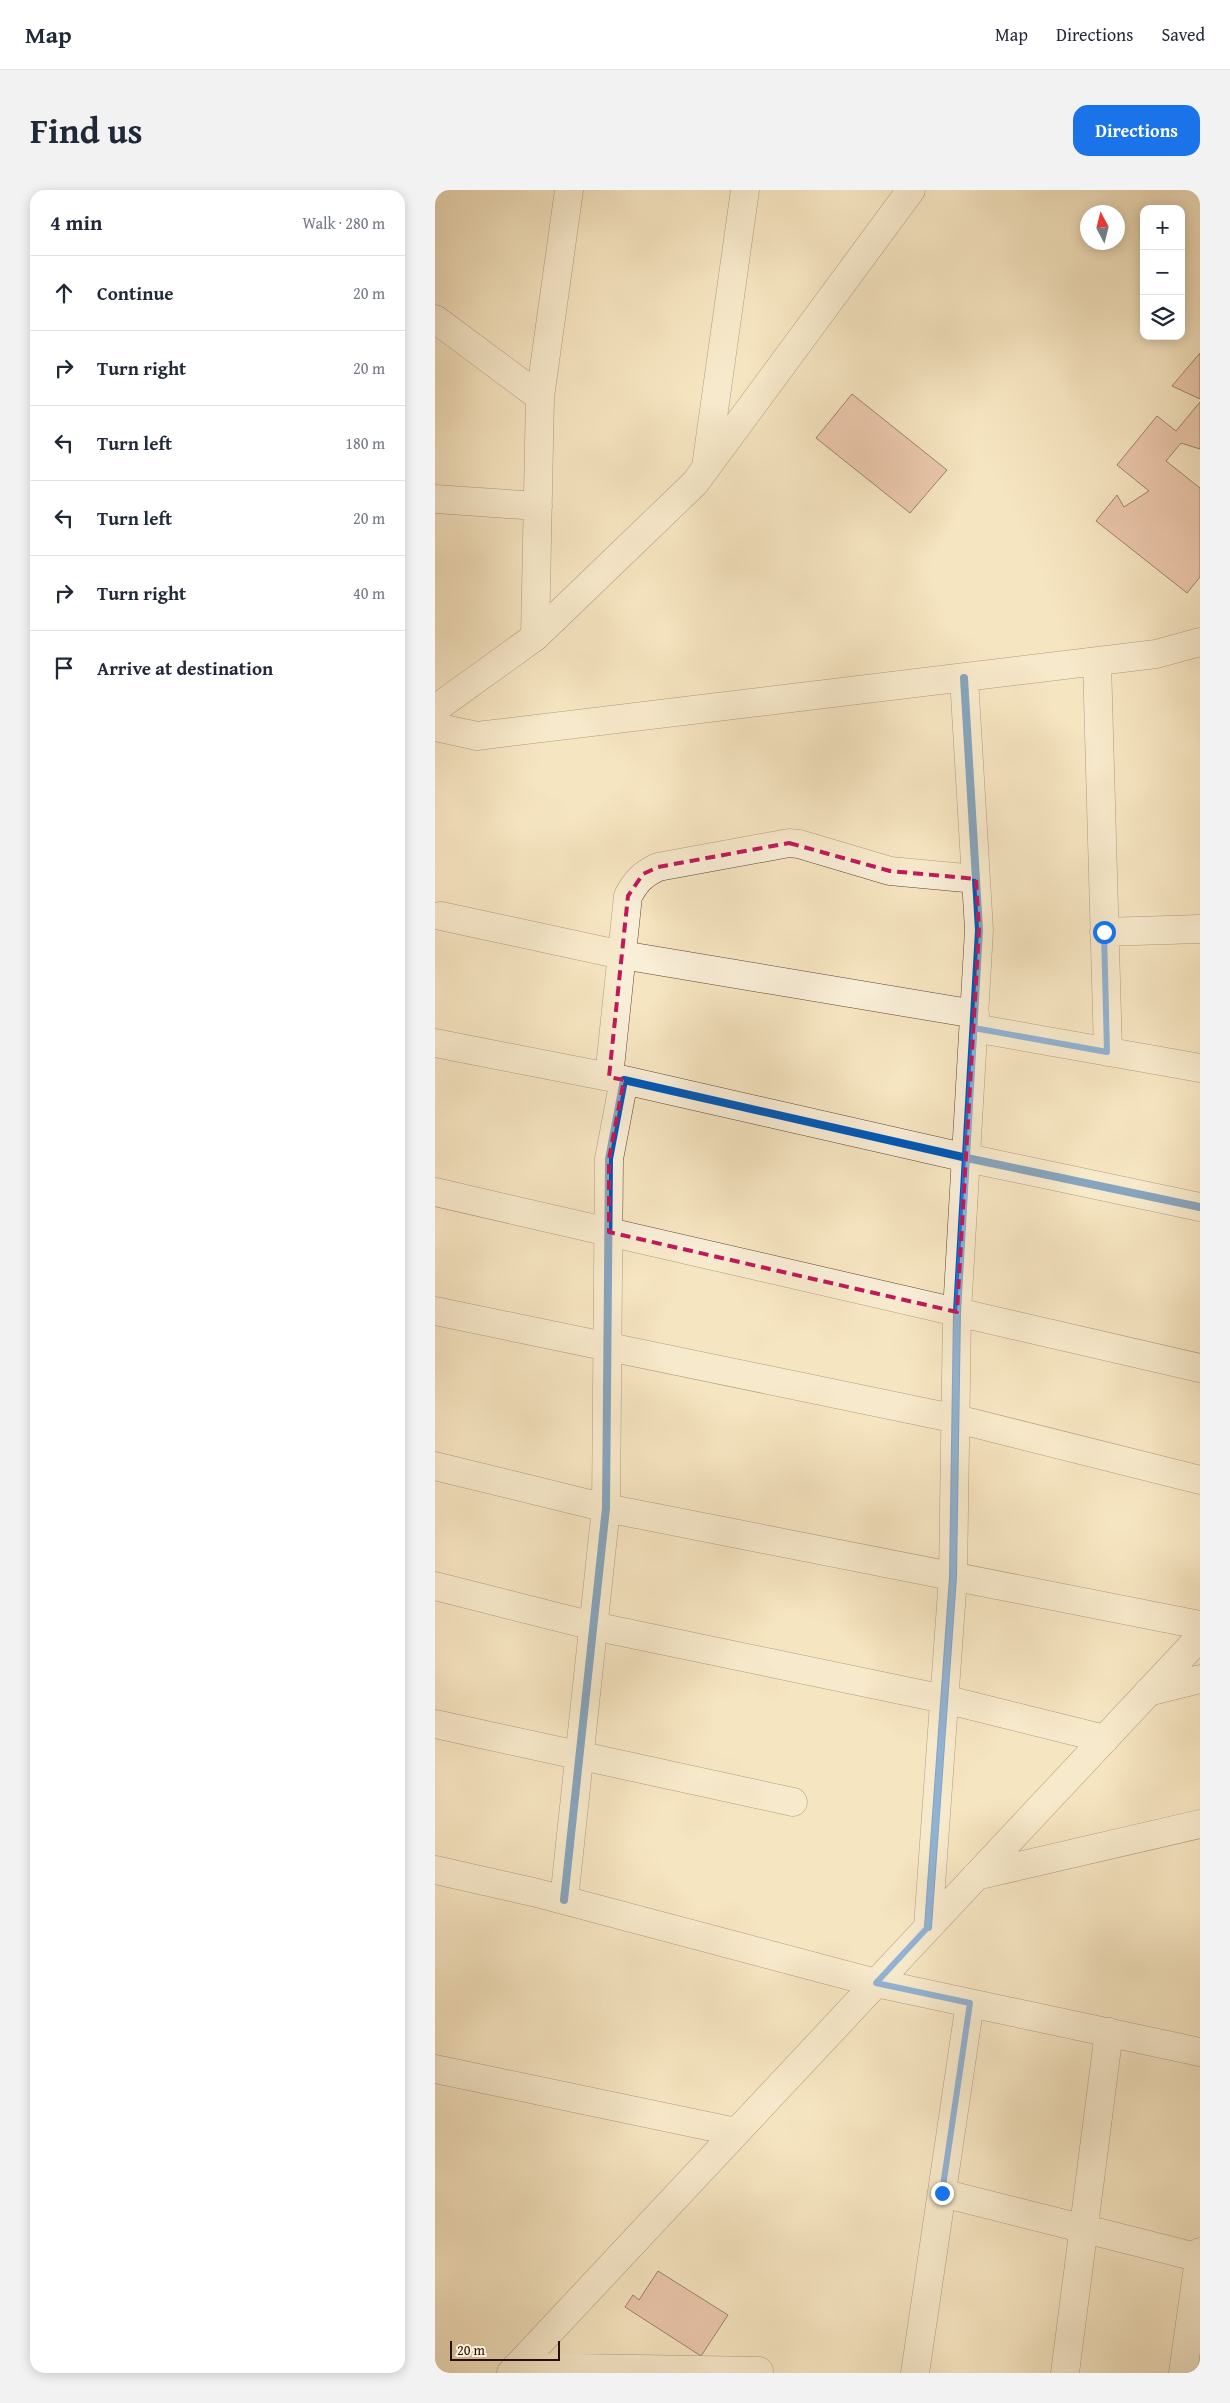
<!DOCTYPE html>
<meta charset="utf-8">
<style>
body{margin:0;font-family:"Gentium Book Plus",serif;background:#f2f2f3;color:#1f2937}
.controls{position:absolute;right:15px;top:15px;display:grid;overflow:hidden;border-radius:10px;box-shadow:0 2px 12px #0003}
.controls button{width:45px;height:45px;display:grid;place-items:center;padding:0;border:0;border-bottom:1px solid #e0e1e3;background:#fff;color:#1f2937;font:25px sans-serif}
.compass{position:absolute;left:645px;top:15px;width:45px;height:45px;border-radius:50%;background:#fff;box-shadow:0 2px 12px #0003;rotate:353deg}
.scale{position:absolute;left:15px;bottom:12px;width:110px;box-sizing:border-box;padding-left:5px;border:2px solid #290f03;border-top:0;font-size:14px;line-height:18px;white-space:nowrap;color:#290f03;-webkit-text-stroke:4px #f9eed7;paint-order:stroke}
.stop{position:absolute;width:15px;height:15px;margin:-11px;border:4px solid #1a73e8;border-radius:50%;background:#fff}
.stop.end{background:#1a73e8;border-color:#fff;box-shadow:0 1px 5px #0008}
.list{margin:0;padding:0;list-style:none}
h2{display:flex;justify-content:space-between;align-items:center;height:65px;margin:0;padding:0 20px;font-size:21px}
h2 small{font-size:16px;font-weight:400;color:#747a83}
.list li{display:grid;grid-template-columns:32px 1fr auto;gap:15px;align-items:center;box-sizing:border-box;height:75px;padding:0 20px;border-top:1px solid #e0e1e3}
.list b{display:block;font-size:19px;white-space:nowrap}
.list em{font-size:16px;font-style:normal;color:#747a83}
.icon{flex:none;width:28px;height:28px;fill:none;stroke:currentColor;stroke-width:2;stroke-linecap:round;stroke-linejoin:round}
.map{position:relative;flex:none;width:765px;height:2183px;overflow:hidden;border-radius:15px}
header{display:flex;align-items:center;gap:30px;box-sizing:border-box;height:70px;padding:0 25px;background:#fff;border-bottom:1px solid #e0e1e3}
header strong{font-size:24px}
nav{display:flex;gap:28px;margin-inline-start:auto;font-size:18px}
.intro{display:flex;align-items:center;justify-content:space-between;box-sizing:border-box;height:120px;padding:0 30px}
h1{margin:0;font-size:35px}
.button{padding:12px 22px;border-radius:15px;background:#1a73e8;color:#fff;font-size:18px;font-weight:700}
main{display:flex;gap:30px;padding:0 30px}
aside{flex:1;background:#fff;border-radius:15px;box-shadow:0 2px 12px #0003}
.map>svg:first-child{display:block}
</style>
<header>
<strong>Map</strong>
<nav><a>Map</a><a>Directions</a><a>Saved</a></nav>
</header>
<div class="intro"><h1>Find us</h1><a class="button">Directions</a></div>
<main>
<aside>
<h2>4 min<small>Walk · 280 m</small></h2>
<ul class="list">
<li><svg class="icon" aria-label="ahead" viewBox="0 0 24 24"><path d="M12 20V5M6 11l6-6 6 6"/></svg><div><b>Continue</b></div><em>20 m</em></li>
<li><svg class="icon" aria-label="right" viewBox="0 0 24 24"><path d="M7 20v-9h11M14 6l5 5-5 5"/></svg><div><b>Turn right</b></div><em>20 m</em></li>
<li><svg class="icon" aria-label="left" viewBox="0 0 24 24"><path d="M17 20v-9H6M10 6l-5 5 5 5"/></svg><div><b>Turn left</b></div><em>180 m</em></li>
<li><svg class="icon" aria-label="left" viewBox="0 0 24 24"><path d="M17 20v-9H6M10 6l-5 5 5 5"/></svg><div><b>Turn left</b></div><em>20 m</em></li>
<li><svg class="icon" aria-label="right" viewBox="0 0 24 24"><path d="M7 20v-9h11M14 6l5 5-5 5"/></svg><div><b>Turn right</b></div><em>40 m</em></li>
<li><svg class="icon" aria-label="arrive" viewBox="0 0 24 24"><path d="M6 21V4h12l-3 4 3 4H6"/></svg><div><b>Arrive at destination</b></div></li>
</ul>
</aside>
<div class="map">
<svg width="765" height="2183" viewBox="0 0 765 2183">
<rect width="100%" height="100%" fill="#f6e5c1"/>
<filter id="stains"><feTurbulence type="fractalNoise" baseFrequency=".004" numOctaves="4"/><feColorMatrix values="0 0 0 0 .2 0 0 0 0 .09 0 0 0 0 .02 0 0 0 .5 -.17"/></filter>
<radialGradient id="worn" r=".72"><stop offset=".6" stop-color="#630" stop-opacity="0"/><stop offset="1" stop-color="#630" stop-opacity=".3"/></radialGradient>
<path fill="#e1a594" stroke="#290f03" d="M 765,163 L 765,209 L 737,196 Z
M 417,204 L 512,280 L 475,323 L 381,248 Z
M 765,212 L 765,259 L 746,253 L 731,271 L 765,298 L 765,387 L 752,403 L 661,331 L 682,305 L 689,317 L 714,301 L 682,275 L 722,226 L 741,241 Z
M 223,2081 L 293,2125 L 266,2166 L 190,2117 L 198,2105 L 204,2110 Z"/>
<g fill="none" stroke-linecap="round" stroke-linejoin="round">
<g stroke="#5c4432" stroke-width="29">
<path id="minor" d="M 0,129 L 105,207 L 134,0
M 271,277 L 310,0
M 0,309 L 103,316
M 100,447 L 105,207
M 662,472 L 673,862
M 0,537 L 42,546 L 721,464 L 765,452
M 6,726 L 187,765 L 540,824
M 669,742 L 765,739
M 539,838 L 765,878
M 0,853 L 189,890
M 174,887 L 193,706 C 201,691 208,684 223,677 L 354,653 L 364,654 L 455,681 L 541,689
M 0,1002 L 765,1178
M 0,1121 L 522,1229 L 765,1290
M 0,1276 L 171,1318 L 765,1435
M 0,1396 L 158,1436 L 509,1509 L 670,1549
M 713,1502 L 765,1489
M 0,1534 L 358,1612
M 0,1680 L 102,1703 L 441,1793 L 765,1862
M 541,1686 L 765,1634
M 129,1710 L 171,1318 L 174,969 L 189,890 L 532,968 L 765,1017
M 493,1737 L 518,1387 L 522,1122 L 544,740 L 529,488
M 0,1879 L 301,1942
M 507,2003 L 765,2068
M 81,2177 L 324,2181
M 76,2183 L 765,1447
M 480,2183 L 535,1813
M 630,2183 L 674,1842
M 748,2183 L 765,2062"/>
</g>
<g stroke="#5c4432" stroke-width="29">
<path id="tertiary" d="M 0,519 L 100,447 L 260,293 L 476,0"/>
</g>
<use href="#minor" stroke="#f9eed7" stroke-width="28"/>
<use href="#tertiary" stroke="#f9eed7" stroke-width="28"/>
<g stroke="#f9eed7" stroke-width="11">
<path id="cycleway" d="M 129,1710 L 171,1318 L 174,969 L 189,890 L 532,968 L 765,1017
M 493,1737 L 518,1387 L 522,1122 L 544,740 L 529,488"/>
</g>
<use href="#cycleway" stroke="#0057b8" stroke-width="8"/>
</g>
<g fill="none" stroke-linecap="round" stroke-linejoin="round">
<path stroke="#1a73e8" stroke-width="6" d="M 507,2003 L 535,1813 L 441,1793 L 493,1737 L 518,1387 L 522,1122 L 539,838 L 672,862 L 669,742"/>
</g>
<path d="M0 0H765V2183H0ZM 354,653 L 455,681 L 541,689 L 544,740 L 522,1122 L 174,1042 L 174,969 L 189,890 L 174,887 L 193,706 L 208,684 L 223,677 Z" fill="#f6e5c1" fill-opacity=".55" fill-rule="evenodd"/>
<path fill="none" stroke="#c2185b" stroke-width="4" stroke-dasharray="10 6" stroke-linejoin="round" d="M 354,653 L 455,681 L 541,689 L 544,740 L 522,1122 L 174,1042 L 174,969 L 189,890 L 174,887 L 193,706 L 208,684 L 223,677 Z"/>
<rect width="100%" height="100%" filter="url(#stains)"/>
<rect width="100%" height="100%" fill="url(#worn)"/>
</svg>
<div class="controls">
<button>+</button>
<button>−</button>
<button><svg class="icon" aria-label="layers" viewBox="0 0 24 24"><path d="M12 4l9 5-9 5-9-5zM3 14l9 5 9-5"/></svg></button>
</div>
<svg class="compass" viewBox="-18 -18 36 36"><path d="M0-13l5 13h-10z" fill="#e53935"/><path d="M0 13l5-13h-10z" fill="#747a83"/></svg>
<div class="scale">20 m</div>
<div class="stop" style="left:669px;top:742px"></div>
<div class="stop end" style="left:507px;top:2003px"></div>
</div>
</main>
